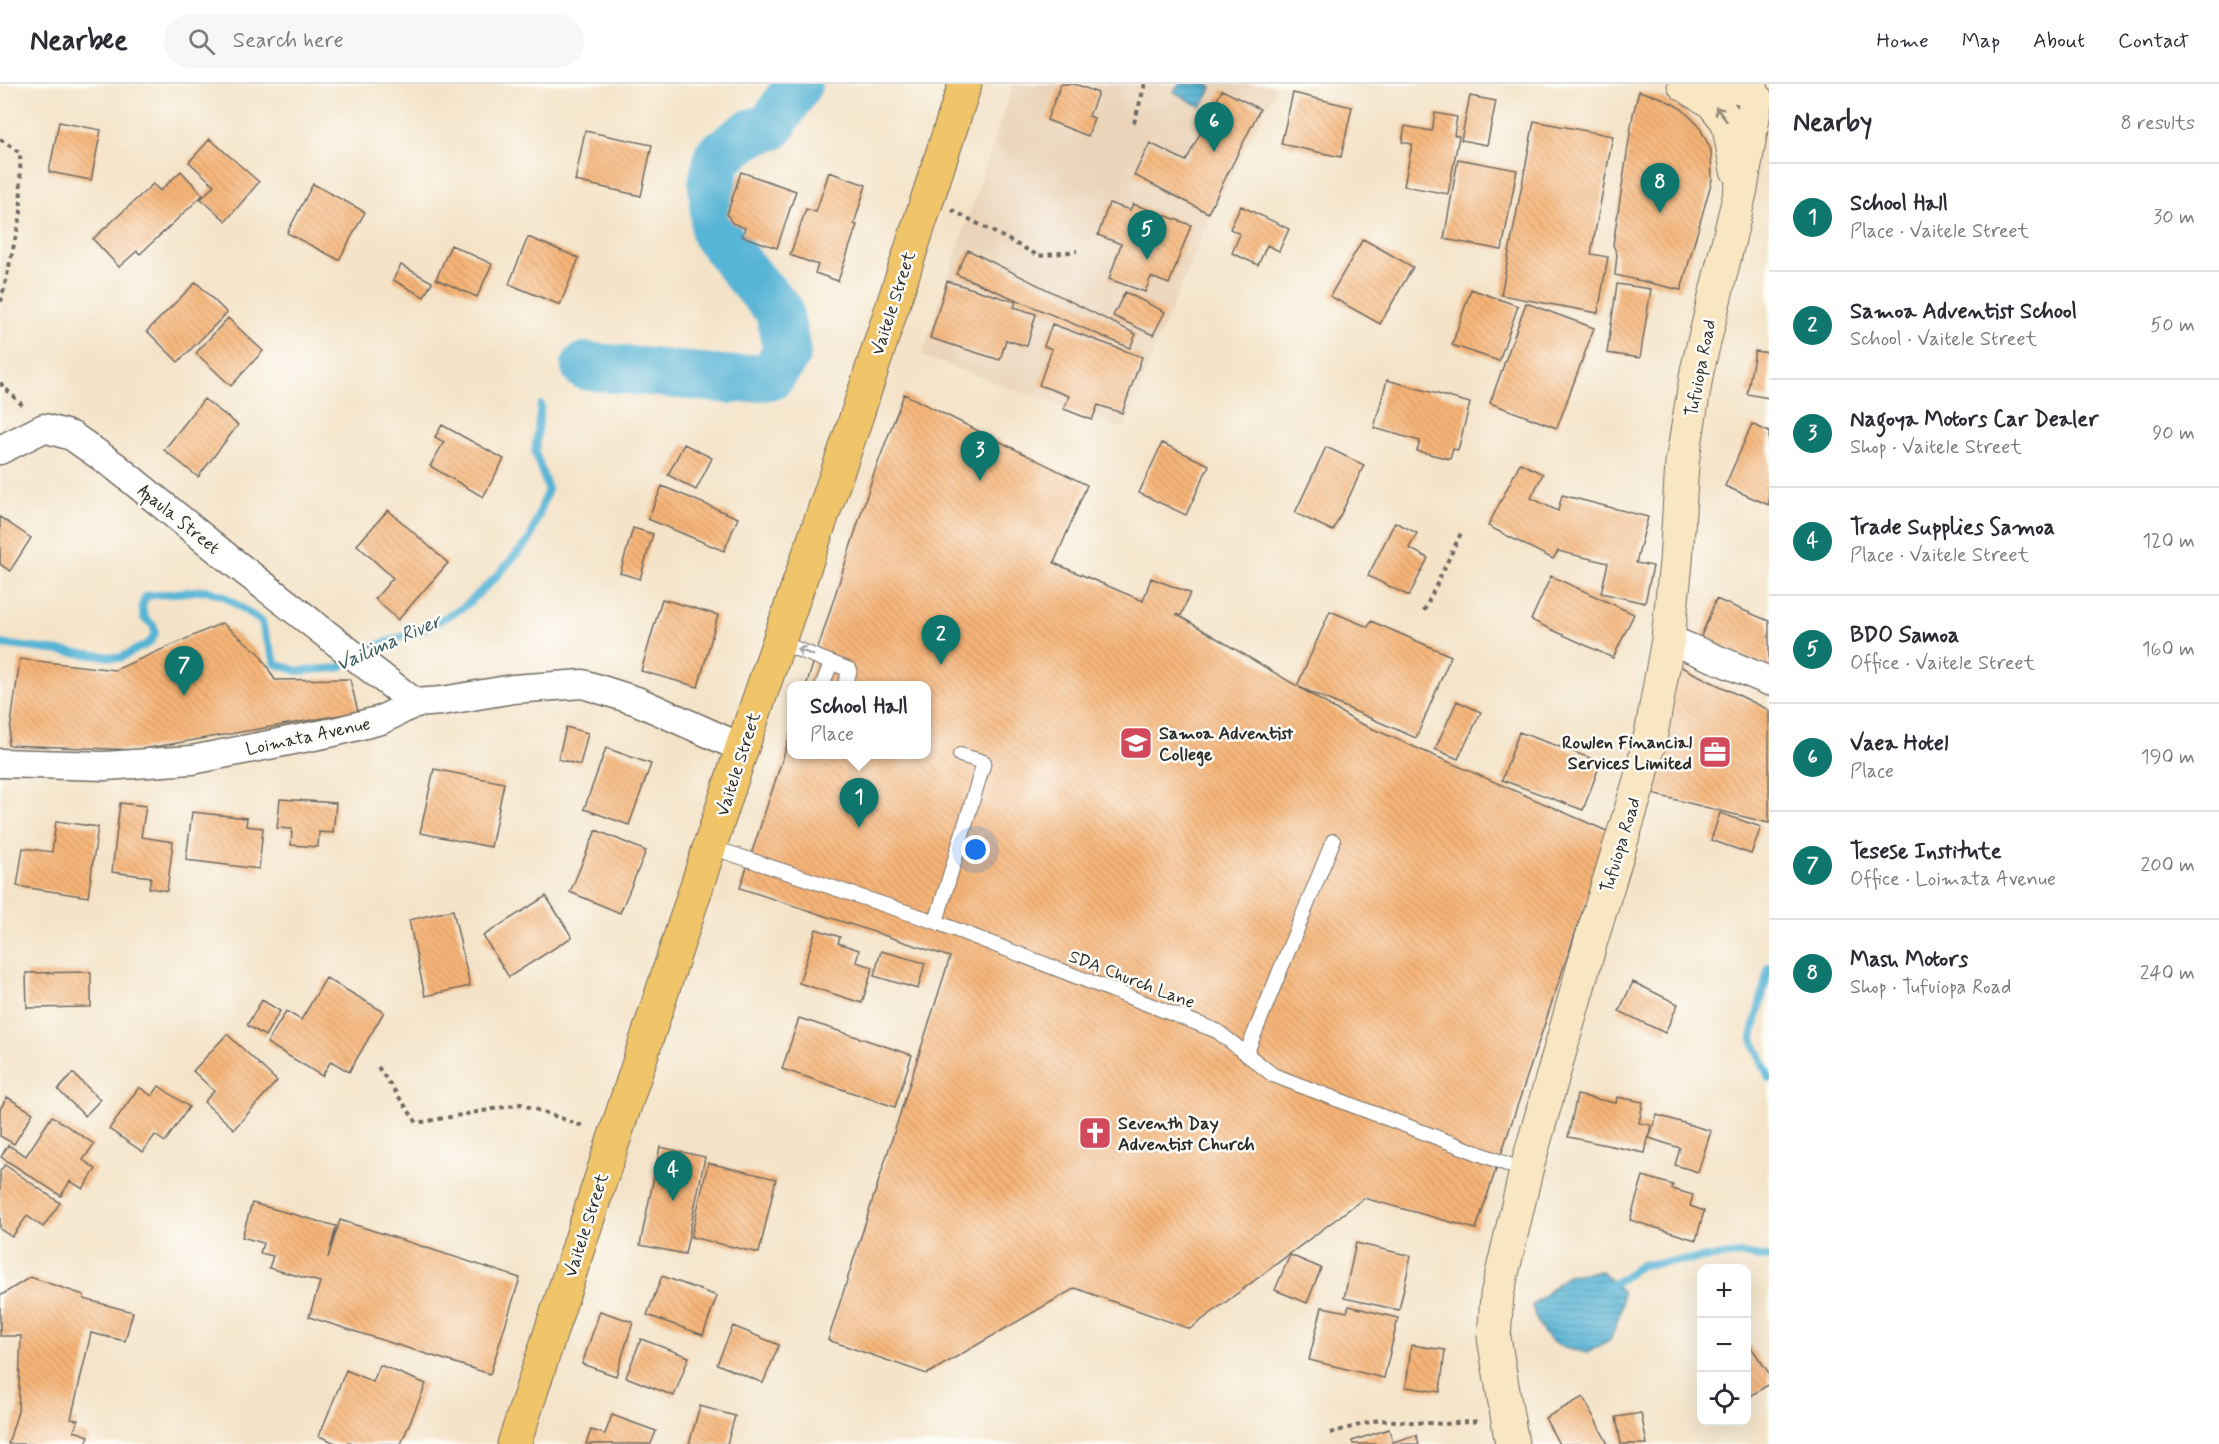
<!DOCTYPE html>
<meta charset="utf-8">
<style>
body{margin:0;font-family:Mynerve,sans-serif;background:#f7f7f7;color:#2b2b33}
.controls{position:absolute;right:18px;bottom:18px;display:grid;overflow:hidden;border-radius:12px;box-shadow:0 6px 24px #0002}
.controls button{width:54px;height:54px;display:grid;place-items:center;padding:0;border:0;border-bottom:2px solid #e1e1e2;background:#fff;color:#2b2b33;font:30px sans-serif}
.you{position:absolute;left:976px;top:766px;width:21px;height:21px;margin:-15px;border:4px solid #fff;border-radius:50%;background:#1a73e8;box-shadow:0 0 0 9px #1a73e833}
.badge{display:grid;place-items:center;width:39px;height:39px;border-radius:50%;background:#0f766e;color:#fff;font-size:20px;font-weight:700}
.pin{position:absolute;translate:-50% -50px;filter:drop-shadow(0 2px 3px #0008)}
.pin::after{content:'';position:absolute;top:32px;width:21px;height:18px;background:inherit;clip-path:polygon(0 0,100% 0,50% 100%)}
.popup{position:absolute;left:787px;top:597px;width:144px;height:78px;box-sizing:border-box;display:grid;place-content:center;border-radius:12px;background:#fff;filter:drop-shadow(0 2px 4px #0005);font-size:20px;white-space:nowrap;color:#7c7c81}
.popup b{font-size:22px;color:#2b2b33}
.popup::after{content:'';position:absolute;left:50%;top:100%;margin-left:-12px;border:12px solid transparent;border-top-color:#fff}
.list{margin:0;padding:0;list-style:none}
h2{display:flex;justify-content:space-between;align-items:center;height:78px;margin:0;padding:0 24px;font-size:26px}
h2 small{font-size:20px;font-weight:400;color:#7c7c81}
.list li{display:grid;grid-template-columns:39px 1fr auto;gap:18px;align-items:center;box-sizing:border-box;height:108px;padding:0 24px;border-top:2px solid #e1e1e2}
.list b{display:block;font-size:22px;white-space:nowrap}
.list p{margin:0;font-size:20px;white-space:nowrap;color:#7c7c81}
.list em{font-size:20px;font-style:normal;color:#7c7c81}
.icon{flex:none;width:33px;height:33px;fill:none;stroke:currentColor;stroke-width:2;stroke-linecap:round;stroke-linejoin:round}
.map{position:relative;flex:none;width:1769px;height:1360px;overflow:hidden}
header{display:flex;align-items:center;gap:36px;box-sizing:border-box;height:84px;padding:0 30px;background:#fff;border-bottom:2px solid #e1e1e2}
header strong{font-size:28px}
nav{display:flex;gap:33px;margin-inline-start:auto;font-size:21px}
.search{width:420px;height:54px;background:#f7f7f7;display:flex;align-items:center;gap:15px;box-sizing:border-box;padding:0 21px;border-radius:33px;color:#7c7c81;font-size:22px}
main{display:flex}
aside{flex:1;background:#fff}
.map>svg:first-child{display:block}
</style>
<header>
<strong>Nearbee</strong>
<div class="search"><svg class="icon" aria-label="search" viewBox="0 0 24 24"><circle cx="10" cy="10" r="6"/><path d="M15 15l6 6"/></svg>Search here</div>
<nav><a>Home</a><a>Map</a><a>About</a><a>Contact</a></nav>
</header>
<main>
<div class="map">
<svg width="1769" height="1360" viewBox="0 0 1769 1360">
<defs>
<pattern id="water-rules" width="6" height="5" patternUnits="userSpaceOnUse" patternTransform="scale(1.5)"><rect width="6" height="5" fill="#57b4d5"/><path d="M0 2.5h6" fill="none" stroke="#4893ad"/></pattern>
<pattern id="building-back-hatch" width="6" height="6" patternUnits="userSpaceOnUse" patternTransform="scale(1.5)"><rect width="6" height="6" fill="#f6b477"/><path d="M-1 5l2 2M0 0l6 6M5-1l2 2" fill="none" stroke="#d39b67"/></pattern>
</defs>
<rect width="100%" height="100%" fill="#fdfcf7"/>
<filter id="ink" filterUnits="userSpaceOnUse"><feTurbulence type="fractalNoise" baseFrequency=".0167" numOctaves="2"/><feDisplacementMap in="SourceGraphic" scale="12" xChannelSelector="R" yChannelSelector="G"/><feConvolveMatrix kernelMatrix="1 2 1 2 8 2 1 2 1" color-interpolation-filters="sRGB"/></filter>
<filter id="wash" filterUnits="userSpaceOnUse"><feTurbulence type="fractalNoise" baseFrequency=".008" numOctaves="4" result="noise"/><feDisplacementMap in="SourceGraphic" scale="24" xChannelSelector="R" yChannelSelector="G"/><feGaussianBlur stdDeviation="1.35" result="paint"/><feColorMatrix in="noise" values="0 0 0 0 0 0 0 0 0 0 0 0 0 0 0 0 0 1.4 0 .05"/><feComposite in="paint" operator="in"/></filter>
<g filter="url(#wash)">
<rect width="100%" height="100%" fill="#f4e3c8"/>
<path fill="#ead3b8" d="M 1013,0 L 1270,0 L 1277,3 L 1209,137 L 1157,258 L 1125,345 L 922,272 Z"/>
<path fill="url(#water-rules)" stroke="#417080" stroke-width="1.5" d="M 1179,0 L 1207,0 L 1212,3 L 1201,23 L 1174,8 Z
M 1601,1187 L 1622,1207 L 1622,1223 L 1611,1255 L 1587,1269 C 1553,1261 1542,1258 1532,1222 L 1567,1191 Z"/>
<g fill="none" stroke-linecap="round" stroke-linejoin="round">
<path stroke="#57b4d5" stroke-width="8" d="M 0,560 L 120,574 L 149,559 L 155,550 L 154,542 L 144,534 L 142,522 L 146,512 L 206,506 L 224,512 L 262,538 L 264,548 L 276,580 L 298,587 L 338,584 L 378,561 L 422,546 L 464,523 L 495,494 L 530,455 L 548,405 L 535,368 L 541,321
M 1769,883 L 1752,953 L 1769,994
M 1606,1205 L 1641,1181 L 1740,1170 L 1769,1174"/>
<path stroke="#57b4d5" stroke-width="48" d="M 585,282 L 732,296 L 771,292 L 787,269 L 779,226 L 748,192 L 715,149 L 712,98 L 718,72 L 750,49 L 771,43 L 798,0"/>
</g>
<g id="blocks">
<path fill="url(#building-back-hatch)" d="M 1061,0 L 1075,0 L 1098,9 L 1089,32 L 1094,34 L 1088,52 L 1047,36 Z
M 1222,6 L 1260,25 L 1208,129 L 1134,91 L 1150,59 L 1186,77 Z
M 1639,7 L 1662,14 L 1682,25 L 1699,42 L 1711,66 L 1712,96 L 1681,206 L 1615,191 L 1617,170 L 1613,161 L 1633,30 Z
M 1293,9 L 1352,23 L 1341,73 L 1281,60 Z
M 1470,12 L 1496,17 L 1487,61 L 1461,56 Z
M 1435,29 L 1457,33 L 1454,51 L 1459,52 L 1448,110 L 1404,102 L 1412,60 L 1402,58 L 1405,42 L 1432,47 Z
M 1534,37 L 1613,52 L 1591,170 L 1608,173 L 1598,229 L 1501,211 Z
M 59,38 L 101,46 L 91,96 L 49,88 Z
M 585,47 L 652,61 L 641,112 L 575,97 Z
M 210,55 L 259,98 L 226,137 L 201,115 L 214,101 L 189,78 Z
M 1458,75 L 1517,86 L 1502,166 L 1444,155 Z
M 181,87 L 203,111 L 140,170 L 137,167 L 119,183 L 93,155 L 153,100 L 160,107 Z
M 741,88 L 796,107 L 777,164 L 742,152 L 745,144 L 732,139 L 727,130 Z
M 829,88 L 866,101 L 854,140 L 857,141 L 838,197 L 815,189 L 818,181 L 790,171 L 806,125 L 816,128 Z
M 313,100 L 365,128 L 339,176 L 287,149 Z
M 1109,119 L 1130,126 L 1133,120 L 1191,141 L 1169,200 L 1151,193 L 1145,208 L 1109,195 L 1121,160 L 1098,151 Z
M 1241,122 L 1289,145 L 1279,167 L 1267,161 L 1258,181 L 1232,169 L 1240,150 L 1230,145 Z
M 528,153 L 579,174 L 560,221 L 509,200 Z
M 1363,155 L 1413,183 L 1380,240 L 1330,212 Z
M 451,161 L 492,180 L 477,213 L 436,195 Z
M 968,166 L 1136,250 L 1130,264 L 956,190 Z
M 401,181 L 432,198 L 424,213 L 393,196 Z
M 947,197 L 1016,218 L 1014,223 L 1036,230 L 1027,262 L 1006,256 L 1000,276 L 930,254 Z
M 196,198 L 227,229 L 178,278 L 147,247 Z
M 1617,200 L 1651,205 L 1640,274 L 1607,269 Z
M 1471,205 L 1518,222 L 1499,277 L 1452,261 Z
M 1125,208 L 1165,228 L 1153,251 L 1113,232 Z
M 1526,219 L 1594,244 L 1557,344 L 1490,319 Z
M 228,234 L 263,267 L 231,302 L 196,269 Z
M 1052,240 L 1142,273 L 1122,329 L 1098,321 L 1092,336 L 1064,325 L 1069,312 L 1039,301 L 1052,265 L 1044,262 Z
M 1755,267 L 1769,269 L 1769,314 L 1747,310 Z
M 1387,296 L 1470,319 L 1458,366 L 1453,365 L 1450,375 L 1417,367 L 1420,357 L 1374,344 Z
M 904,310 L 1087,401 L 1054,479 L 1143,517 L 1151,494 L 1190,509 L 1181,532 L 1176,530 L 1297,602 L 1330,527 L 1368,543 L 1371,537 L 1451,572 L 1416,654 L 1299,603 L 1355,637 L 1609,748 L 1476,1145 L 1364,1114 L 1190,1245 L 1075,1204 L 927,1290 L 828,1256 L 950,873 L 740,804 L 791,649 L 792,670 L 926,670 L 926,602 L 806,602 L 873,392 Z
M 204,315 L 238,341 L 198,393 L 164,366 Z
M 1752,340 L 1769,348 L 1769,421 L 1725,402 Z
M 442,341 L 504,375 L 483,413 L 430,382 L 444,358 L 435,353 Z
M 1162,359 L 1209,381 L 1186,431 L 1139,409 Z
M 684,360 L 712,374 L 696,406 L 668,391 Z
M 1326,363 L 1364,381 L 1333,447 L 1295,429 Z
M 1520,379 L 1543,390 L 1531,414 L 1558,427 L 1562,411 L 1648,433 L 1636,479 L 1653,482 L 1645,519 L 1601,509 L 1608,479 L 1558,467 L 1553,475 L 1488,442 Z
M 662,402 L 738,434 L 724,467 L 648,435 Z
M 388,426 L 448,479 L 398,536 L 375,515 L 393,494 L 357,461 Z
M 0,433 L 31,454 L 10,487 L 0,480 Z
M 1395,438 L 1417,449 L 1409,464 L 1428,474 L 1409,512 L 1368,492 Z
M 633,444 L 653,450 L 640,495 L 620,489 Z
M 1551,492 L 1634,530 L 1613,574 L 1531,536 Z
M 662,515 L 718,531 L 698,603 L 641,587 Z
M 1716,515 L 1769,537 L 1769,583 L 1700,555 Z
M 222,539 L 259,569 L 275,596 L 350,595 L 358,628 L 137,666 L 8,661 L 20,575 L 115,586 Z
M 1677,581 L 1769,626 L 1769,739 L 1652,710 Z
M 1457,617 L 1481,628 L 1458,675 L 1435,665 Z
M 566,643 L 588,649 L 580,681 L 558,675 Z
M 1519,648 L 1601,678 L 1583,726 L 1502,696 Z
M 606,664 L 651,680 L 629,741 L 584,725 Z
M 434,685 L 504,699 L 491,763 L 420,749 Z
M 280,715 L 336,719 L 333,749 L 319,748 L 318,763 L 291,761 L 292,745 L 277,744 Z
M 120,719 L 146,722 L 141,753 L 173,758 L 167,807 L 149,804 L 151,793 L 112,788 Z
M 192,728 L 247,734 L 246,742 L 263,744 L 259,785 L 186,776 Z
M 1720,729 L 1761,743 L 1751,770 L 1711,756 Z
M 56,737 L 98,743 L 88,813 L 17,802 L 23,764 L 52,768 Z
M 596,746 L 646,767 L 620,829 L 570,808 Z
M 546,812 L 572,853 L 509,893 L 483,852 Z
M 453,826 L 470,902 L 425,912 L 409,836 Z
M 816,845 L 840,853 L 838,859 L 859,866 L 856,878 L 873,883 L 862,919 L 799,899 Z
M 881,867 L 925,879 L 918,905 L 874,892 Z
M 91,888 L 91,923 L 27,924 L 26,889 Z
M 326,894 L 384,928 L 349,988 L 331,977 L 322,992 L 267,959 L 286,927 L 301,936 Z
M 1633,898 L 1678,920 L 1665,949 L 1619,927 Z
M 262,916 L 280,927 L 265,952 L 247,941 Z
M 799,934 L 912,971 L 895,1023 L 782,985 Z
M 227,950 L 277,997 L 234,1045 L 204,1018 L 214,1007 L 193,987 Z
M 73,989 L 100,1016 L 85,1032 L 58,1006 Z
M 159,1002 L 189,1023 L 165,1058 L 155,1051 L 143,1068 L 109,1045 L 139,1003 L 152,1012 Z
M 1577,1011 L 1616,1019 L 1617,1013 L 1643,1018 L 1639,1039 L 1651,1041 L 1645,1069 L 1568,1053 Z
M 7,1013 L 33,1029 L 14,1060 L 0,1052 L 0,1025 Z
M 1657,1031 L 1711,1047 L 1698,1088 L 1675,1081 L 1680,1064 L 1649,1054 Z
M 52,1032 L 94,1060 L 83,1076 L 96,1085 L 83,1105 L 70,1097 L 61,1112 L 1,1073 L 8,1061 L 26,1072 Z
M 660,1063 L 705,1073 L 685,1170 L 640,1161 Z
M 708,1079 L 776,1095 L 759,1169 L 691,1153 Z
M 5,1081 L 60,1119 L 43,1143 L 27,1132 L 12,1153 L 0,1145 L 0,1087 Z
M 1643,1092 L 1673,1101 L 1672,1105 L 1693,1111 L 1690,1122 L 1704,1127 L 1696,1156 L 1630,1136 Z
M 252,1119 L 336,1142 L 328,1174 L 340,1136 L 520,1194 L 490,1290 L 309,1233 L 320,1198 L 269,1184 L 273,1172 L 260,1169 L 263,1159 L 242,1153 Z
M 1356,1159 L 1411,1172 L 1399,1226 L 1344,1214 Z
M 1290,1171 L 1321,1184 L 1307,1219 L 1275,1206 Z
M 662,1192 L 717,1212 L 703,1251 L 647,1231 Z
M 30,1193 L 84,1211 L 84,1215 L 133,1228 L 125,1257 L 91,1249 L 71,1335 L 78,1336 L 74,1347 L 89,1352 L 86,1360 L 8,1360 L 18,1327 L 21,1252 L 0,1252 L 0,1212 Z
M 1349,1222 L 1398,1234 L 1384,1294 L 1309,1276 L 1322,1223 L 1347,1228 Z
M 600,1227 L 633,1238 L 616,1292 L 582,1280 Z
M 733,1242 L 779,1261 L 763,1299 L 717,1280 Z
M 641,1255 L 689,1273 L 674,1312 L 626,1293 Z
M 1746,1256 L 1769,1289 L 1769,1300 L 1746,1315 Z
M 1411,1261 L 1445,1266 L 1440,1308 L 1406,1303 Z
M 380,1281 L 426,1300 L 401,1360 L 353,1360 L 348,1358 L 347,1360 L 338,1360 L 319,1352 L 346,1286 L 373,1298 Z
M 1583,1313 L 1608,1360 L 1559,1360 L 1545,1334 Z
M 700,1322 L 735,1332 L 727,1360 L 689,1360 Z
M 1641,1329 L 1647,1360 L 1621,1360 L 1616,1333 Z
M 612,1331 L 656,1347 L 651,1360 L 586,1360 L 591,1346 L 605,1350 Z
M 1389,1345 L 1393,1358 L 1416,1351 L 1419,1360 L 1353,1360 L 1352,1357 Z"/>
</g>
</g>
<g filter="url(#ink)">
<use href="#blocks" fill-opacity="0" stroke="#716b62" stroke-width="1.5"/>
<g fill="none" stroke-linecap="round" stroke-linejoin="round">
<g stroke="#716b62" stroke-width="16">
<path id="service" d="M 779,558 L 850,586 L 844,602
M 822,602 L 831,579
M 711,763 L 936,838 L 1217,947 L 1273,991 L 1525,1087
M 936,838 L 984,678 L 960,671
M 1246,970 L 1333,757"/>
</g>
<g stroke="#716b62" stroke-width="31">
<path id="minor" d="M 0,366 L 44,344 L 72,352 L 116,383 L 228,474 L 415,619
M 1668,555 L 1769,597
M 0,679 L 105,682 L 192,676 L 334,648 L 381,636 L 415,619 L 442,617 L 513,605 L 583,600 L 637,617 L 742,664"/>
</g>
<g stroke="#716b62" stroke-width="35">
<path id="secondary" d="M 1684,0 L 1712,18 L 1728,38 L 1737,86
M 1726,0 L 1752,6
M 1512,1360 L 1494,1254 L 1497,1211 L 1526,1087 L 1590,860 L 1640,696 L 1652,645 L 1668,555 L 1676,478 L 1682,379 L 1697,287 L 1741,105 L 1756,15"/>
</g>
<g stroke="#716b62" stroke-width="35">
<path id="primary" d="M 514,1360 L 742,664 L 853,343 L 965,0"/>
</g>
<path stroke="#716b62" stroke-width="4" stroke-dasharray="4.5 4.5" stroke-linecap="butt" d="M 1134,39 L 1145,0
M 0,55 L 20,69 L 21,130 L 0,222
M 952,126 L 1039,172 L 1077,167
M 0,299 L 25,324
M 1424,527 L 1461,449
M 378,983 L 417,1039 L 521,1020 L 586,1043
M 1330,1349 L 1378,1336 L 1444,1340 L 1480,1337"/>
<use href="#service" stroke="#fff" stroke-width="14"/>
<use href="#minor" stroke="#fff" stroke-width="28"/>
<use href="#secondary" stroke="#f9e7c3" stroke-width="33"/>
<use href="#primary" stroke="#f0c469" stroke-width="33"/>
</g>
<defs><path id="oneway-shaft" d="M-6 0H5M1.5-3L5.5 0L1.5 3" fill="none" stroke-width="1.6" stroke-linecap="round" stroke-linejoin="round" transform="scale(1.5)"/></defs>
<use stroke="#928977" href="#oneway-shaft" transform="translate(1721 30) rotate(-128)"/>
<use stroke="#a0a0a0" href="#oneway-shaft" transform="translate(805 568) rotate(-158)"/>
</g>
<defs>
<g id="school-square" transform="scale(1.725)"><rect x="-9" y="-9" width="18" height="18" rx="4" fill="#d1495b" stroke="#fdfcf7"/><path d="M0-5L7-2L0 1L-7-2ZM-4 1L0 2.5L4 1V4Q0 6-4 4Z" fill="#fff"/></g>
<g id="office-square" transform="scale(1.725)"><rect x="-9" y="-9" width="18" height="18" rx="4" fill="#d1495b" stroke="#fdfcf7"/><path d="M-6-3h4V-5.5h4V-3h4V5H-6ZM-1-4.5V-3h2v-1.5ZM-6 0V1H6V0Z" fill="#fff"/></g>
<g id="church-square" transform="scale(1.725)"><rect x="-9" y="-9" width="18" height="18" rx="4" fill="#d1495b" stroke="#fdfcf7"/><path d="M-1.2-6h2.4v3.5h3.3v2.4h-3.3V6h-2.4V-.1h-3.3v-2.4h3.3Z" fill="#fff"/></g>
</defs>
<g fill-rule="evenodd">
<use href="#school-square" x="1136" y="659"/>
<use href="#office-square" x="1715" y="668"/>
<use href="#church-square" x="1095" y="1049"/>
</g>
<g text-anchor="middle" stroke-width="5" stroke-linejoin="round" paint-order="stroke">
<g font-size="18" fill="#2b2b2b" stroke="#fdfcf7">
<text transform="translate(893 219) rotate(-72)" y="6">Vaitele Street</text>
<text transform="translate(1700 284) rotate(-79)" y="6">Tufuiopa Road</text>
<text transform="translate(179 435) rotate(39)" y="6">Apaula Street</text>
<text transform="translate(308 652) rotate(-12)" y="6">Loimata Avenue</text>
<text transform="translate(738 680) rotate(-72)" y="6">Vaitele Street</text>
<text transform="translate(1620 761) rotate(-73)" y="6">Tufuiopa Road</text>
<text transform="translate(1132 895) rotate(21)" y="6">SDA Church Lane</text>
<text transform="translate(586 1141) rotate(-72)" y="6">Vaitele Street</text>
</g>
<g font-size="18" font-weight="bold" fill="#2b2b2b" stroke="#fdfcf7" text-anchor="start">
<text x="1159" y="655">Samoa Adventist<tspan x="1159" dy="21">College</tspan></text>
<text x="1692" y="664" text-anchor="end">Rowlen Financial<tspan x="1692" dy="21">Services Limited</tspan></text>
<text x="1118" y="1045">Seventh Day<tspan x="1118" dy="21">Adventist Church</tspan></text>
</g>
<g font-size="20" font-style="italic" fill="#3a5b66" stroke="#fdfcf7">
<text transform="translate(388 558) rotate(-24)" y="7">Vailima River</text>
</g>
</g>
</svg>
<div class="controls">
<button>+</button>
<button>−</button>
<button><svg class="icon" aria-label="locate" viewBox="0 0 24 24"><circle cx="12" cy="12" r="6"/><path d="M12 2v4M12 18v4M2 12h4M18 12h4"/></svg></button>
</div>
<div class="you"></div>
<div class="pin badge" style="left:859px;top:744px">1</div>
<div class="popup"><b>School Hall</b>Place</div>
<div class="pin badge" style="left:941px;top:581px">2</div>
<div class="pin badge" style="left:980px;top:397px">3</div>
<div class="pin badge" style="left:673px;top:1117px">4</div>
<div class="pin badge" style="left:1147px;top:176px">5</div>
<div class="pin badge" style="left:1214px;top:68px">6</div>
<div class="pin badge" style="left:184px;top:612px">7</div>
<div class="pin badge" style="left:1660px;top:129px">8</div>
</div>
<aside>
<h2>Nearby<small>8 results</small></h2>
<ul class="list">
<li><span class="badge">1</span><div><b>School Hall</b><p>Place · Vaitele Street</p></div><em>30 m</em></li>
<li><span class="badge">2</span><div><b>Samoa Adventist School</b><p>School · Vaitele Street</p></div><em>50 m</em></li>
<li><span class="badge">3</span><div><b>Nagoya Motors Car Dealer</b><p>Shop · Vaitele Street</p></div><em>90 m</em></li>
<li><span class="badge">4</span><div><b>Trade Supplies Samoa</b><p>Place · Vaitele Street</p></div><em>120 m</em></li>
<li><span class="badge">5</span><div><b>BDO Samoa</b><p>Office · Vaitele Street</p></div><em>160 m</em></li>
<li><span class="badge">6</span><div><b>Vaea Hotel</b><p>Place</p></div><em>190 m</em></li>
<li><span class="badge">7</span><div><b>Tesese Institute</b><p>Office · Loimata Avenue</p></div><em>200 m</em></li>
<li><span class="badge">8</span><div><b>Mash Motors</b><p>Shop · Tufuiopa Road</p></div><em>240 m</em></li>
</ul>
</aside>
</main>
